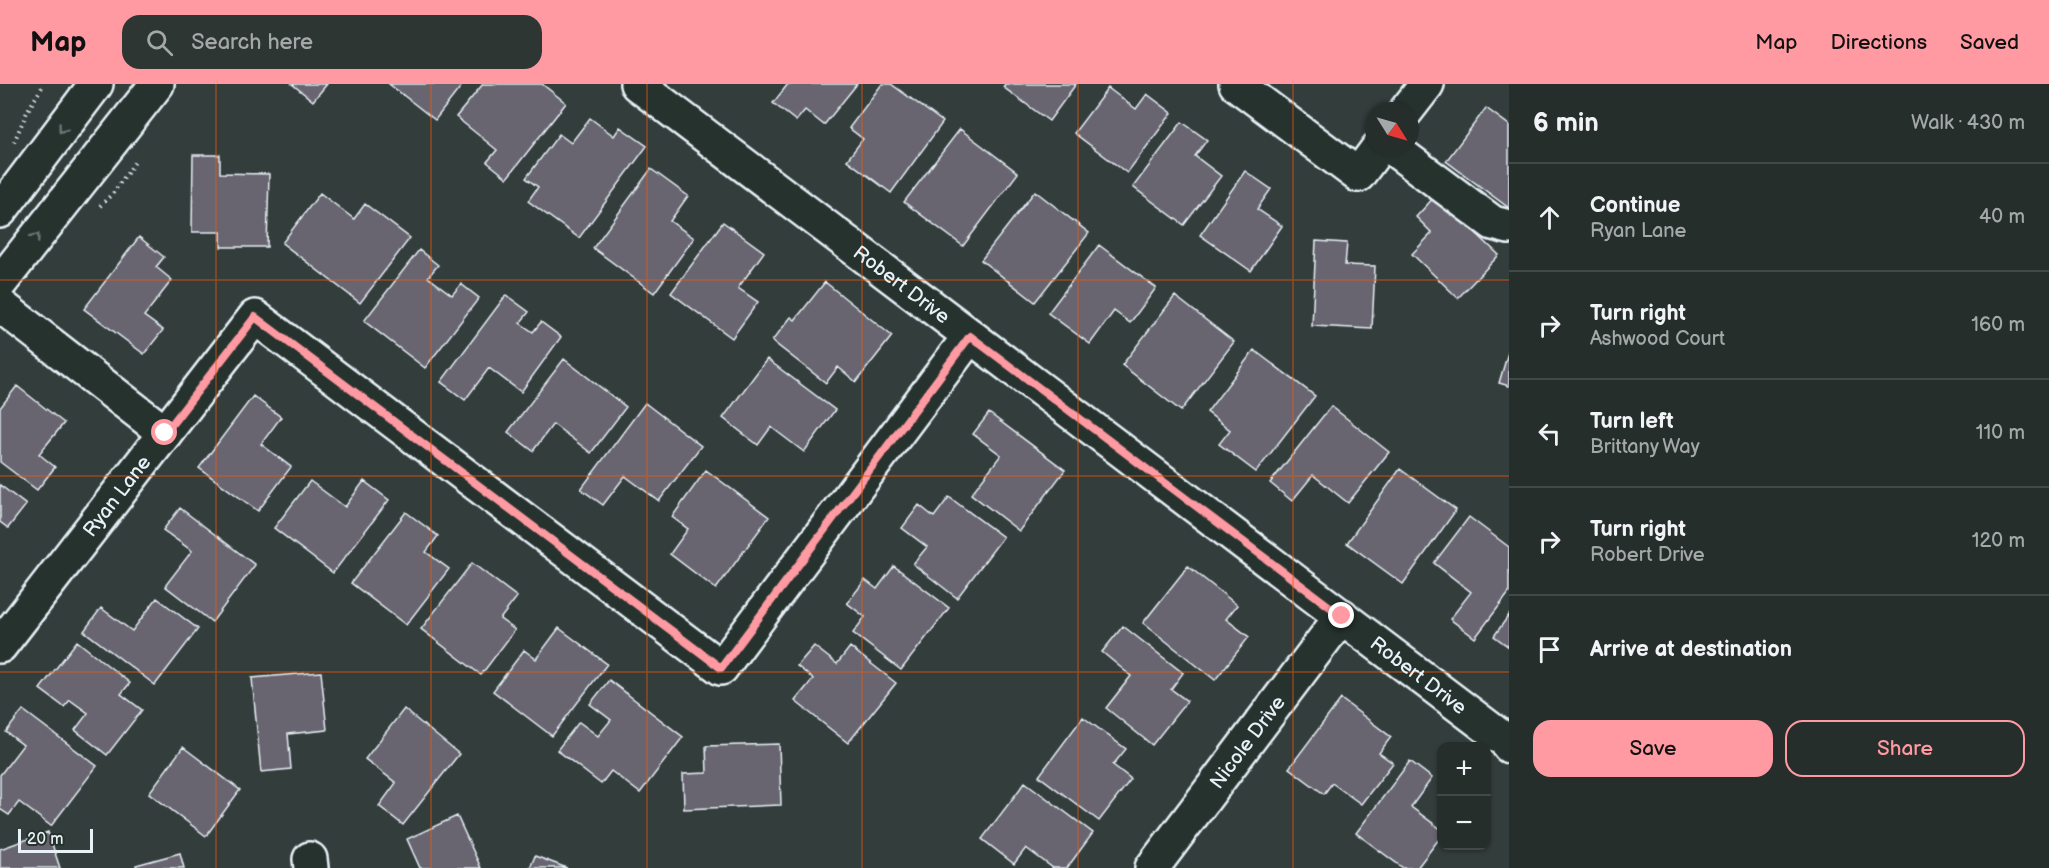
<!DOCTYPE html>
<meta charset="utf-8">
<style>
body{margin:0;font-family:"Balsamiq Sans",sans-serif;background:#2e3634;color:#f1f3f6}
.controls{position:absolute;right:18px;bottom:18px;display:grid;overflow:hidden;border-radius:12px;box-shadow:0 2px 4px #0004}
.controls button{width:54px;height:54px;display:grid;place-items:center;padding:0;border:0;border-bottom:2px solid #424a48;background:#262e2c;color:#f1f3f6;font:30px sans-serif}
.compass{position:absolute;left:1365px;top:18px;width:54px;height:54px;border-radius:50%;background:#262e2c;box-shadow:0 2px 4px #0004;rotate:127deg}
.scale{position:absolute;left:18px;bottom:15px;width:75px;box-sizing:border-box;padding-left:6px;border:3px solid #e8f1f8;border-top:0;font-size:16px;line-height:21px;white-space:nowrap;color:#e8f1f8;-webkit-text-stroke:4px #26332d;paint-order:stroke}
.stop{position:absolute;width:18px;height:18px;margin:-14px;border:4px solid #ff9aa2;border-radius:50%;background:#fff}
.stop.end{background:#ff9aa2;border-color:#fff;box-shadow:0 2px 6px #0008}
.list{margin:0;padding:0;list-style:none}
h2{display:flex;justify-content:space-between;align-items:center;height:78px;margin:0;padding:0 24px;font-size:26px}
h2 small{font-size:20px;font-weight:400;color:#a4a8a9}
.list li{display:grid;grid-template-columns:39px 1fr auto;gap:18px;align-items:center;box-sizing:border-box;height:108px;padding:0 24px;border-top:2px solid #424a48}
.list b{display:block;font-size:22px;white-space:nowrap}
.list p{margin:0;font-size:20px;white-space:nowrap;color:#a4a8a9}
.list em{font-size:20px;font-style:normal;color:#a4a8a9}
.actions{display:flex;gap:12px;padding:18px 24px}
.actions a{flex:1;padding:14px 0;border:2px solid #ff9aa2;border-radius:18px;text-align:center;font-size:21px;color:#ff9aa2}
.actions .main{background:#ff9aa2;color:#111}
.icon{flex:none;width:33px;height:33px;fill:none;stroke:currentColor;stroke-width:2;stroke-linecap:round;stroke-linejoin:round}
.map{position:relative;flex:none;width:1509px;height:784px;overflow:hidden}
header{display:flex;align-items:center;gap:36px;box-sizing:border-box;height:84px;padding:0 30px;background:#ff9aa2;color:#111}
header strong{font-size:28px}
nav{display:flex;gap:33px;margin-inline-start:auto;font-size:21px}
.search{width:420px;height:54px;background:#2e3634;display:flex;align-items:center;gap:15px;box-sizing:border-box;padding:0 21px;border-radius:18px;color:#a4a8a9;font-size:22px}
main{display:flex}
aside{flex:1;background:#262e2c}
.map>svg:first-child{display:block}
</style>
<header>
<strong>Map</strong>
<div class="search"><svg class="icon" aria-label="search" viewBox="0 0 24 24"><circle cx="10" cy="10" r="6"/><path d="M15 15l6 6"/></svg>Search here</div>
<nav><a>Map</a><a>Directions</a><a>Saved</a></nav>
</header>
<main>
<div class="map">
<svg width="1509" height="784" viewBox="0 0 1509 784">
<rect width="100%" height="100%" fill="#333d3b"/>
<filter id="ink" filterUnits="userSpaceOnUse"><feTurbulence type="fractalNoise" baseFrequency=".0167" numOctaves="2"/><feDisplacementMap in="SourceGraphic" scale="12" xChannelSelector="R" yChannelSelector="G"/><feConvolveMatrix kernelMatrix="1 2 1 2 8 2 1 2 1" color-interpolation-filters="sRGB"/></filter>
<g filter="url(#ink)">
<path fill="#686571" stroke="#e8f1f8" stroke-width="1.5" d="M 292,0 L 327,0 L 313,17 Z
M 389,0 L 463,0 L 435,36 Z
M 483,0 L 542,0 L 566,19 L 507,94 L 487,78 L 497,66 L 456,33 Z
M 788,0 L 857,0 L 824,41 L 805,26 L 796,37 L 773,19 Z
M 882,0 L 891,0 L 943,38 L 891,109 L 847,76 L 863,55 L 849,44 Z
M 1005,0 L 1076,0 L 1049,37 L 1003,3 Z
M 1108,4 L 1136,25 L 1147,10 L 1172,29 L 1127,89 L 1074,49 Z
M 1486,24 L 1509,41 L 1509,124 L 1446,77 Z
M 590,34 L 614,52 L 620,43 L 647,62 L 579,154 L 528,117 L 538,103 L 526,94 L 559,50 L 571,59 Z
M 1182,38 L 1207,56 L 1195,72 L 1221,92 L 1184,141 L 1133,103 Z
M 960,45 L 1018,89 L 963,162 L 904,118 Z
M 193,71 L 220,71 L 220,89 L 269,90 L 267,163 L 221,163 L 221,148 L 192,148 Z
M 651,85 L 688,112 L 670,137 L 694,154 L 654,209 L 593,164 Z
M 1245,87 L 1271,105 L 1257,125 L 1282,142 L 1251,187 L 1200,151 Z
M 1035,107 L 1089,149 L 1035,218 L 981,176 Z
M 320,109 L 354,135 L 365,120 L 410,154 L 360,219 L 282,159 Z
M 1436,111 L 1499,171 L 1458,214 L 1412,170 L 1432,149 L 1416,133 Z
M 723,138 L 764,168 L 738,204 L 758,218 L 732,254 L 671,209 Z
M 139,153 L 164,173 L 156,183 L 172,196 L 144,232 L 163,246 L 144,270 L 84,225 Z
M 1316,157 L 1347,159 L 1345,181 L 1375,182 L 1372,245 L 1312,242 Z
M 1099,161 L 1156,204 L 1130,239 L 1114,227 L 1090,260 L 1048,229 Z
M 419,166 L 438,181 L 428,193 L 452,211 L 461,200 L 479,214 L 425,284 L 364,237 Z
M 825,198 L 892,252 L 856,298 L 838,283 L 826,299 L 772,257 L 791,233 L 795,236 Z
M 506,211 L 529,228 L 520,239 L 533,248 L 541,238 L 561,253 L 521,308 L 489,284 L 465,316 L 441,298 Z
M 1175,212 L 1234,258 L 1181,327 L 1122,281 Z
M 1509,265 L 1509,302 L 1499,299 Z
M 1254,266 L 1315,312 L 1256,388 L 1219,360 L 1230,346 L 1207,328 Z
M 564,275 L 626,323 L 591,369 L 553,340 L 533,367 L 508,348 Z
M 767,275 L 835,326 L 804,368 L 771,343 L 758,361 L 723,334 Z
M 17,302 L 64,339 L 39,370 L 55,383 L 37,406 L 0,378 L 0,324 Z
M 253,312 L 281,333 L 261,360 L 291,383 L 258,427 L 199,384 Z
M 645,319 L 701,362 L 659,417 L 625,392 L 603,421 L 581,405 Z
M 1331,322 L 1389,368 L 1348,419 L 1313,391 L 1292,417 L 1270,399 Z
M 989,329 L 1065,386 L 1019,447 L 971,410 L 1001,371 L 973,350 Z
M 1400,385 L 1456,426 L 1403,500 L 1347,459 Z
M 706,386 L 769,433 L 716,505 L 670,470 L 688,445 L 672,433 Z
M 310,397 L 345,423 L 364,397 L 389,416 L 333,489 L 274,444 Z
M 0,401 L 26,421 L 8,444 L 0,438 Z
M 949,413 L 1003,453 L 957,514 L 913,480 L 927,463 L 902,444 L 919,421 L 934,433 Z
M 180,424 L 255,481 L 212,538 L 165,502 L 192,467 L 163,446 Z
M 406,428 L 438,452 L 426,468 L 449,485 L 406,541 L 351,499 Z
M 1469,433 L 1509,463 L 1509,509 L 1475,554 L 1450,535 L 1471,508 L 1434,479 Z
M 472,479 L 517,513 L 500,535 L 515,546 L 481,591 L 421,545 Z
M 894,482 L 949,524 L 901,586 L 853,549 L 865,533 L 847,519 L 865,496 L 877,505 Z
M 1188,482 L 1237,521 L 1226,535 L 1249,553 L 1215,596 L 1143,539 Z
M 157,514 L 198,545 L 155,601 L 84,547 L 101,524 L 132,547 Z
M 1509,531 L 1509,563 L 1494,552 Z
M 1123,542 L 1183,589 L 1171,605 L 1187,617 L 1152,661 L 1106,624 L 1131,592 L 1102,568 Z
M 559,544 L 607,580 L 552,652 L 493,607 L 524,566 L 536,575 Z
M 77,557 L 130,599 L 121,610 L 142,626 L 107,671 L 75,646 L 88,629 L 70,616 L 64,623 L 40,605 Z
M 814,562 L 837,580 L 850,563 L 896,599 L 848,659 L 795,617 L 813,595 L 797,582 Z
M 321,588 L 327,646 L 288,650 L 291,685 L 261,688 L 252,594 Z
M 609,596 L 683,653 L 640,709 L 611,687 L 601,700 L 557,666 L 579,638 L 598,652 L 611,636 L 590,620 Z
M 1341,615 L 1391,653 L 1379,669 L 1393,679 L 1361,720 L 1332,699 L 1324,710 L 1289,684 Z
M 404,625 L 459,670 L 403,741 L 379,722 L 396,699 L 365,675 Z
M 23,626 L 97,682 L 51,742 L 19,718 L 9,731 L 0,725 L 0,691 L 23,661 L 6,648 Z
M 1083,633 L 1126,665 L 1113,681 L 1131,695 L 1099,737 L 1039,692 Z
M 779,660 L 781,721 L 684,725 L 683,690 L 707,689 L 706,662 Z
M 183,663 L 240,706 L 206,752 L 149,709 Z
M 1410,677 L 1432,694 L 1411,723 L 1442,746 L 1442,751 L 1417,784 L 1403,784 L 1356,749 Z
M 1025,698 L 1093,749 L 1067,784 L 1053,784 L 1026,764 L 1014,780 L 982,755 Z
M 457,732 L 481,784 L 420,784 L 407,755 Z
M 48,748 L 60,784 L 0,784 L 0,765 Z
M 180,769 L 184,784 L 137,784 L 136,781 Z
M 535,772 L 567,784 L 530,784 Z"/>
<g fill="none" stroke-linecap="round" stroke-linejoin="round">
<g stroke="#e8f1f8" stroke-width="38">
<g id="minor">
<path id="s1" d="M 637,0 L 1506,657 L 1509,662"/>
<path d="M 1236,0 L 1358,91 L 1379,63"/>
<path d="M 1406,27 L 1427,0"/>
<path d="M 1391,63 L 1493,139 L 1509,143"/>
<path d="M 0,127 L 96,0"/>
<path d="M 0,199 L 157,0"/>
<path d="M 0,221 L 165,349"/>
<path id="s2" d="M 0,562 L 255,233 L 721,584 L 970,252"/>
<path d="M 310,775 L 311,784"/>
<path id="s3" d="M 1152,784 L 1342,532"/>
</g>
</g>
<path stroke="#e8f1f8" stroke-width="4" stroke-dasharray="1.5 4.5" stroke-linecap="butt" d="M 14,58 L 28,26 L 44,0
M 100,122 L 113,109 L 135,78"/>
<use href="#minor" stroke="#26332d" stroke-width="33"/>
</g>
<defs><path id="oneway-chevron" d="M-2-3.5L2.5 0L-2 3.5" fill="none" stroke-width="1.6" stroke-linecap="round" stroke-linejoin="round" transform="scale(1.5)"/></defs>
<g stroke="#6a7674">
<use href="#oneway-chevron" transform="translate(62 45) rotate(127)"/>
<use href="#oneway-chevron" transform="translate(36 153) rotate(-52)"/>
</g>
</g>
<g fill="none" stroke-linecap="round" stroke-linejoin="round" filter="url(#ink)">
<path stroke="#ff9aa2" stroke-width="8" d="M 165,349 L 255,233 L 721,584 L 970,252 L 1342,532"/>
</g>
<path fill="none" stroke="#e8590c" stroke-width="1.5" stroke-opacity="0.55" d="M 216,0 L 216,784M 431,0 L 431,784M 647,0 L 647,784M 862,0 L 862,784M 1078,0 L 1078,784M 1293,0 L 1293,784M 0,196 L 1509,196M 0,392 L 1509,392M 0,588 L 1509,588"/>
<g text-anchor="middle" stroke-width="4.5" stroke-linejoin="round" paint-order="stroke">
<g font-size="20" fill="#e8f1f8" stroke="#26332d">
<text dy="7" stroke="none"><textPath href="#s1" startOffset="332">Robert Drive</textPath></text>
<text dy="7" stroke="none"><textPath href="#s2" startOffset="190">Ryan Lane</textPath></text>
<text dy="7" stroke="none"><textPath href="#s1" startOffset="980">Robert Drive</textPath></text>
<text dy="7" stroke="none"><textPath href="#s3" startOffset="158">Nicole Drive</textPath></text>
</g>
</g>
</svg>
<div class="controls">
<button>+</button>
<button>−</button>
</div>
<svg class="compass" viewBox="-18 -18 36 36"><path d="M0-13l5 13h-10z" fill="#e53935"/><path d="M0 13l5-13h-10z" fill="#a4a8a9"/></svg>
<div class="scale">20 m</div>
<div class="stop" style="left:165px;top:349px"></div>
<div class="stop end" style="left:1342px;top:532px"></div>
</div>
<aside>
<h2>6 min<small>Walk · 430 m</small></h2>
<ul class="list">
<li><svg class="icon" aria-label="ahead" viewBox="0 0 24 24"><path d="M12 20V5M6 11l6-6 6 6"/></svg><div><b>Continue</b><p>Ryan Lane</p></div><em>40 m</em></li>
<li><svg class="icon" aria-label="right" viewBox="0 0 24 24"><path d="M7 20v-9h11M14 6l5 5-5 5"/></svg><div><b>Turn right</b><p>Ashwood Court</p></div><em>160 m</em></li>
<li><svg class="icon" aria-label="left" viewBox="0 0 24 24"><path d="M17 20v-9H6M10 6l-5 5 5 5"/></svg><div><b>Turn left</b><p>Brittany Way</p></div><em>110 m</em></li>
<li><svg class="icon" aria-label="right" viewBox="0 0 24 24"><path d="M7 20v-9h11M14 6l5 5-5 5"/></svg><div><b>Turn right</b><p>Robert Drive</p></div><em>120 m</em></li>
<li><svg class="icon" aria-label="arrive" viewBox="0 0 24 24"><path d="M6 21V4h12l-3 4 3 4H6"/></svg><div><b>Arrive at destination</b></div></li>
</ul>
<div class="actions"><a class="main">Save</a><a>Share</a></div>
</aside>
</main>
